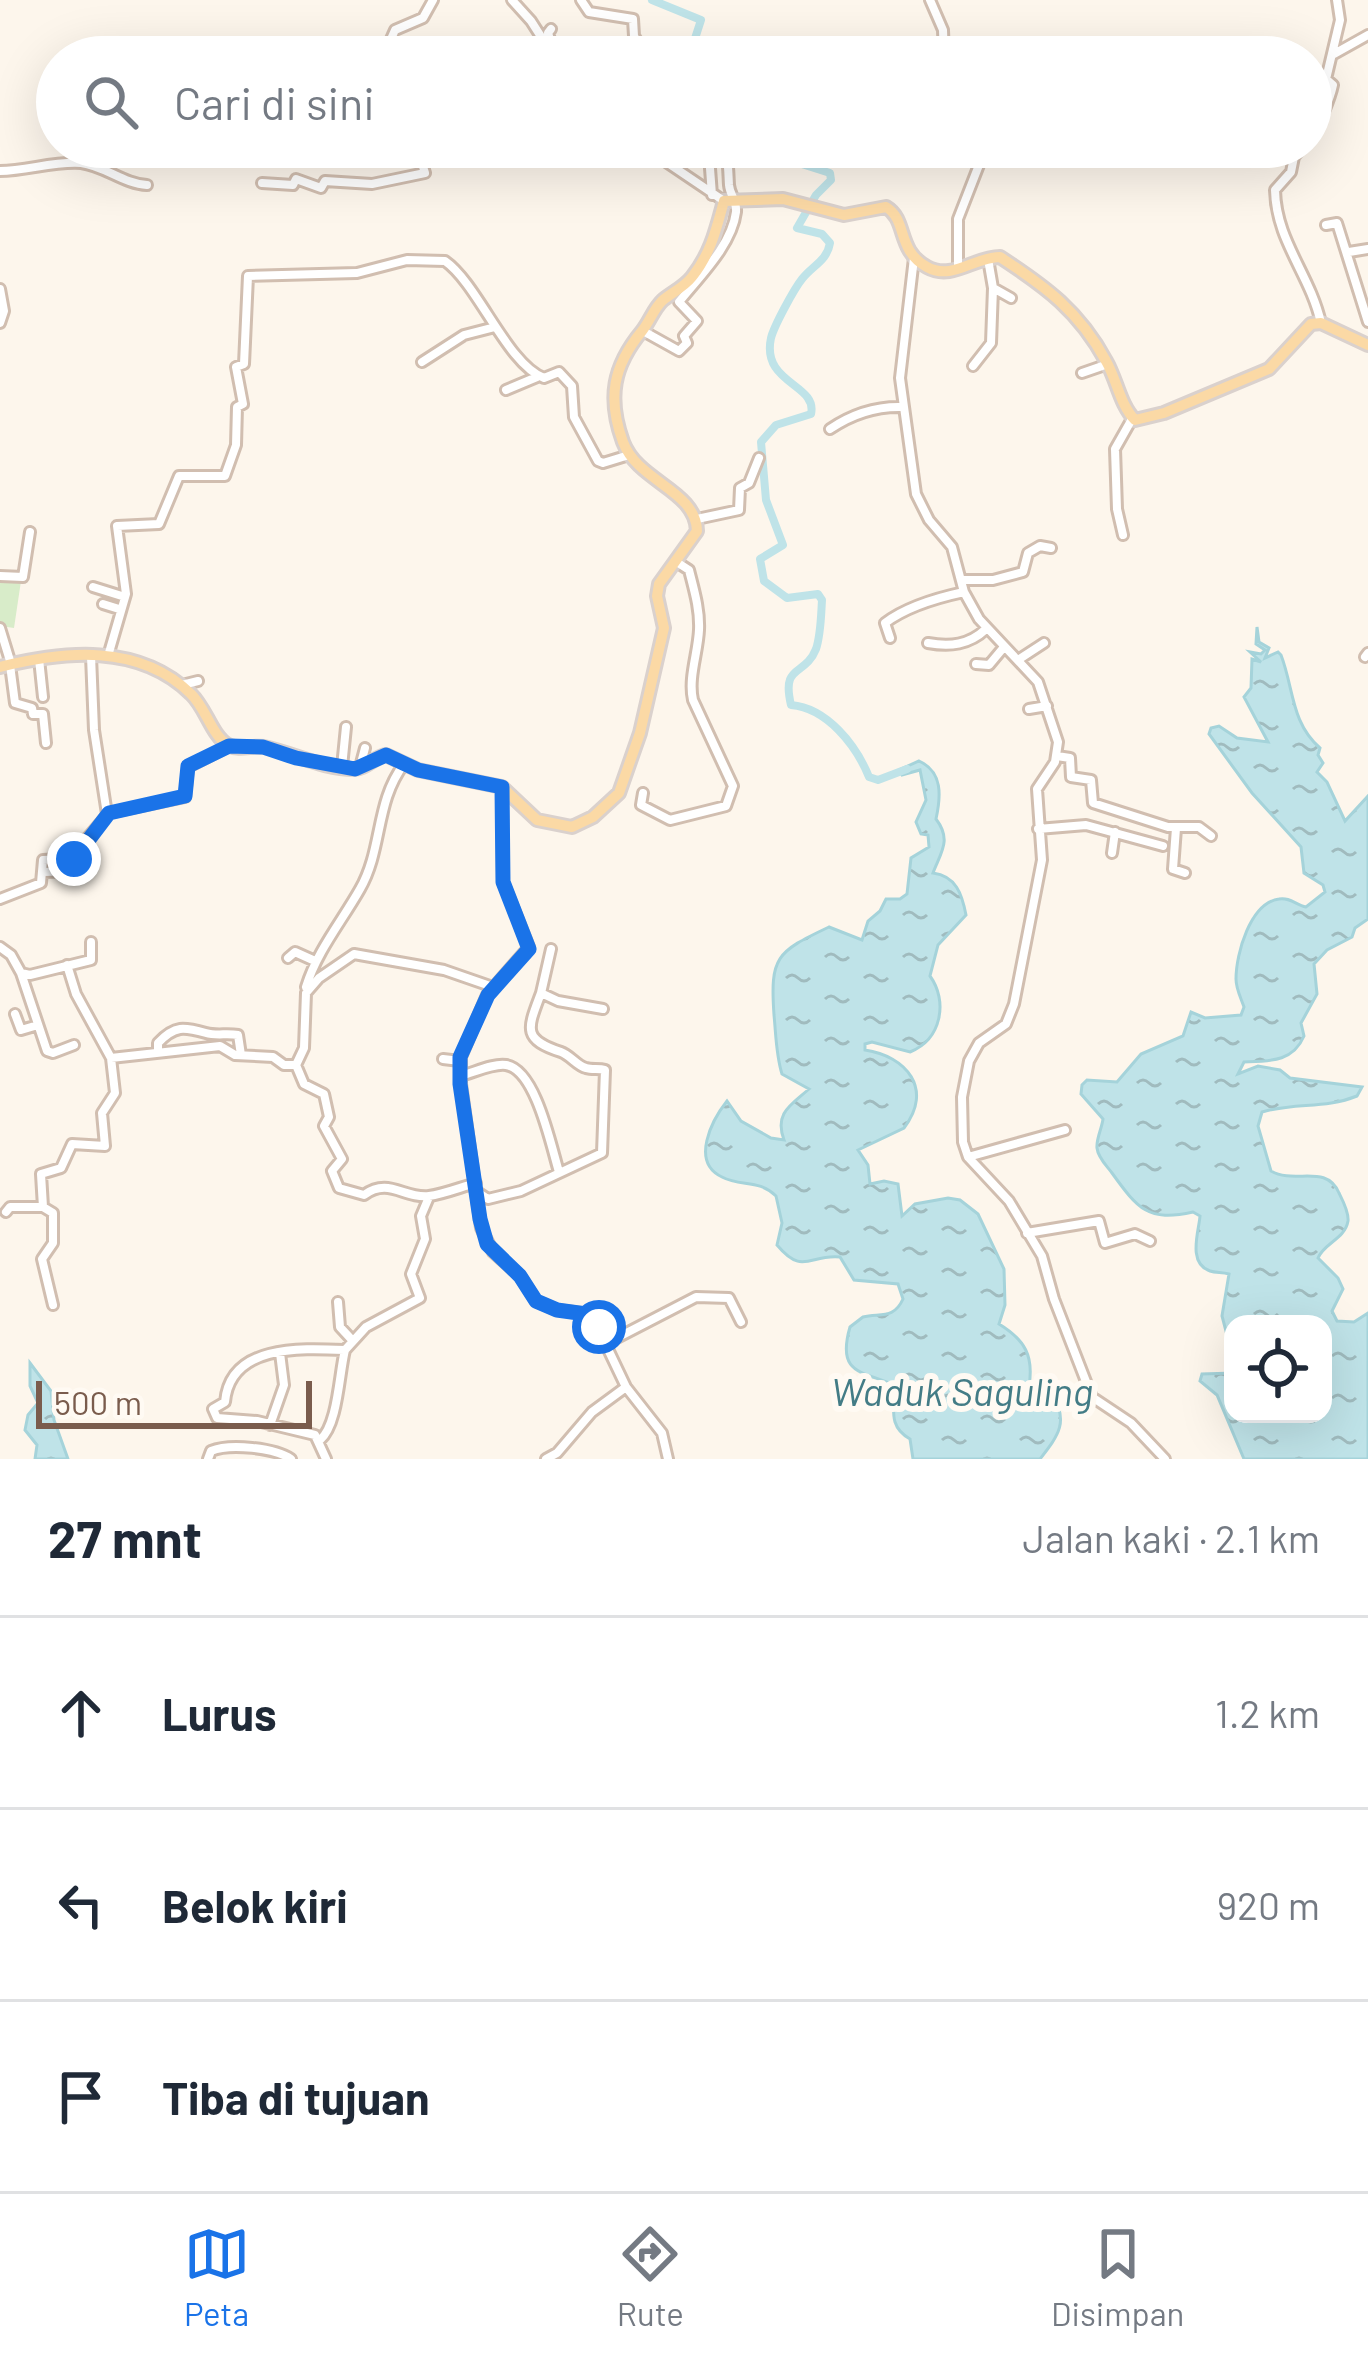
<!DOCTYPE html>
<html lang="id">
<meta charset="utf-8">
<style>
body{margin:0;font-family:Barlow,sans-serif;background:#f6f6f7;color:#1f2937}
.controls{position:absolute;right:36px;bottom:36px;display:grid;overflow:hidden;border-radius:24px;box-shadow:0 12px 48px #0002}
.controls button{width:108px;height:108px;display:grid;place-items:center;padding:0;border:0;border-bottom:3px solid #e0e1e3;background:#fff;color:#1f2937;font:60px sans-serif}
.scale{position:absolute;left:36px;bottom:30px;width:276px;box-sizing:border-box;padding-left:12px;border:6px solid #7a5c4d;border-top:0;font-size:33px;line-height:42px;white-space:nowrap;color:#7a5c4d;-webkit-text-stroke:9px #fffaf3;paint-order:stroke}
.stop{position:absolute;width:36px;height:36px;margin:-27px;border:9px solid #1a73e8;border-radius:50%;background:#fff}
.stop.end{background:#1a73e8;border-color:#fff;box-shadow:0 3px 12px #0008}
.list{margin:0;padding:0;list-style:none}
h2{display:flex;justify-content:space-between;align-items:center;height:156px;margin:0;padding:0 48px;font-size:51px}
h2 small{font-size:39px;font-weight:400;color:#747a83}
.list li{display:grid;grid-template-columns:78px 1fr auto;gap:36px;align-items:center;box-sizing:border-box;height:192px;padding:0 48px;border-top:3px solid #e0e1e3}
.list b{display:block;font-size:45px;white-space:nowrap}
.list em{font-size:39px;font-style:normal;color:#747a83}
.icon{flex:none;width:66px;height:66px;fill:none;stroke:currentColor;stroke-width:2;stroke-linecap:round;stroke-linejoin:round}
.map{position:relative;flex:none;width:1368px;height:1459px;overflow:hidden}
.search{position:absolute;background:#fff;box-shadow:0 12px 48px #0002;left:36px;right:36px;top:36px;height:132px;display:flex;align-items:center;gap:30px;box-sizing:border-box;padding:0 42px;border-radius:66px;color:#747a83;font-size:45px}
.sheet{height:732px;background:#fff}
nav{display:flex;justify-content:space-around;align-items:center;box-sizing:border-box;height:168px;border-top:3px solid #e0e1e3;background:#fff;font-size:33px;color:#747a83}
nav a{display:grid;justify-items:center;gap:6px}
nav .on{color:#1a73e8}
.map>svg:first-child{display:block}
</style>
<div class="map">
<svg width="1368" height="1459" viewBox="0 0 1368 1459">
<defs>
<pattern id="water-ripples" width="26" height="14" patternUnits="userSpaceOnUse" patternTransform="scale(3)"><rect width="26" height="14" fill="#bfe3e8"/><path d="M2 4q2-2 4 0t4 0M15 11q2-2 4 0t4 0" fill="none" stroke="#a0bbbe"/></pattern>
</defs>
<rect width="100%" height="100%" fill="#fdf6ec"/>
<path fill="#d8ecc9" d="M 0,578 L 21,581 L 14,628 L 0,626 Z"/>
<path fill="url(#water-ripples)" stroke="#a5d3da" stroke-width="3" d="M 1257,627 L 1259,642 L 1269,648 L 1265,658 L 1278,652 L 1281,655 C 1294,689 1291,723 1320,748 L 1318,755 L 1323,763 L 1317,772 L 1327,782 L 1345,821 L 1368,796 L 1368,919 L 1355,928 L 1352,937 L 1327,950 L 1314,964 L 1317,994 L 1301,1023 L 1304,1036 C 1293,1062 1270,1061 1244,1062 L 1238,1074 L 1258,1066 L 1280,1070 L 1290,1078 L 1362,1087 L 1357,1096 C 1325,1109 1295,1102 1262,1112 L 1258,1126 L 1271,1171 C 1295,1185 1326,1163 1339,1193 C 1343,1201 1349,1212 1348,1221 C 1345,1239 1324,1243 1318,1258 L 1338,1278 L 1343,1289 L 1332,1311 L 1337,1321 L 1354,1322 L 1368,1313 L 1368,1459 L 1244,1459 L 1217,1395 L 1200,1381 L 1202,1374 L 1233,1373 L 1233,1414 L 1323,1414 L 1323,1324 L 1233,1324 L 1233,1341 L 1228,1339 L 1222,1316 L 1229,1274 C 1222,1272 1216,1273 1210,1271 C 1187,1263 1199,1231 1200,1216 L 1193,1212 C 1148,1222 1138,1209 1112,1173 C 1107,1166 1098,1158 1097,1148 C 1096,1139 1102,1128 1103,1119 L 1081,1094 L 1082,1085 L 1087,1080 L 1117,1082 L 1141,1054 L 1183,1036 L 1191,1012 L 1205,1018 L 1241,1015 L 1244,1007 C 1241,998 1236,989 1236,979 C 1236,954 1250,903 1279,899 C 1290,897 1296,905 1306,907 L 1325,892 L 1323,885 L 1304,873 L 1301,847 L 1252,793 L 1209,734 L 1211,728 L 1219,726 L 1237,738 L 1268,742 L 1244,697 L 1251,688 L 1252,659 L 1261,662 L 1250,652 L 1261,654 L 1265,650 L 1256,644 Z
M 919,761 C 943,772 941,796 936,819 C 952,840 941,852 933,873 C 956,876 962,894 966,915 L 938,945 L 930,976 C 948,1001 942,1039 910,1052 L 872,1042 L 865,1044 L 865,1050 C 906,1056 934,1089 904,1128 L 858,1150 L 868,1165 L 870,1184 L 884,1181 L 898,1184 L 902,1216 L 915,1204 L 948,1198 L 960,1200 L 978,1214 L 1004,1269 L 1005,1305 L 999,1324 C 1025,1340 1034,1356 1029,1386 L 1051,1393 C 1070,1421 1058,1436 1040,1459 L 913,1459 L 910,1439 C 887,1426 895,1408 894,1385 C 863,1371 836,1375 850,1327 L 863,1317 C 881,1313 894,1319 903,1299 L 898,1284 L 854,1280 L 840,1257 C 809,1254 803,1276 777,1245 L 782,1223 L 776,1196 C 759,1179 741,1187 722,1177 C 690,1162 712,1120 727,1101 L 741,1121 L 771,1138 L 784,1140 C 774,1113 791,1105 809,1089 L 782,1074 C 776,1055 776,1035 774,1015 C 770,957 776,952 829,927 L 862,940 L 868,921 L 880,911 L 886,899 L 900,899 L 907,894 L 911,858 L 929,847 L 928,835 L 921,834 L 916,822 L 926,800 L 920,770 L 902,775 L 899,770 Z
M 30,1363 L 51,1391 L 54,1420 L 68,1459 L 35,1459 L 37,1445 L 25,1430 L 28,1415 L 38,1403 L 30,1386 Z"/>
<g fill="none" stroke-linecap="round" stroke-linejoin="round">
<path stroke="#bfe3e8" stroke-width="8" d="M 652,0 L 701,20 L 689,57
M 770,147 L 786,159 L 830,173 L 831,180 L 816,195 L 797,228 L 822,234 L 830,243 C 827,261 813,265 802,279 C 794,289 774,326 771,338 C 761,384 818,384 811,414 L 776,425 L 761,442 L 766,500 L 783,545 L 760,559 L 764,581 L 787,598 L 818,594 L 822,600 C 821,615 821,634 816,649 C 805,677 781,663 791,705 C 827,708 856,745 869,777 L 878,780 L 907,769"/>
<g stroke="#d1beb0" stroke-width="14">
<path id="minor" d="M 512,0 L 531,21 L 554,57
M 581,0 L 589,12 L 633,19 L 634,36 L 647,57
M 930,0 L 943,30 L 944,57
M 551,29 L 548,33 L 553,49
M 334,53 L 364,44 L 385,55
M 1334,54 L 1368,35
M 383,57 L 395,30 L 423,18 L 433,0
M 567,57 L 578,49
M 1311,139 C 1318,126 1330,100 1333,85 L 1326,79 L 1340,20 L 1337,0
M 644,147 L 724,201
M 702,147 L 709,155 L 712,195
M 1302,147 L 1294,157 L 1291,172 L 1275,190 C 1276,241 1310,274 1321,323
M 0,171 C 27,171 53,161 81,163 C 105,166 124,184 147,185
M 262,183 L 293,185 L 296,179 L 321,188 L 325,181 L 372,184 L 425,173 L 417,147
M 1326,225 L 1337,223 L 1368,322
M 1349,252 L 1368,249
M 914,258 L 900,378 L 916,494 L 929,520 L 952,547 L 964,592 L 979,619 L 1038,682 L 1058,742 L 1055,762 L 1037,789 L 1042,860 L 1014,1004 L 1006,1024 L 979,1043 L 969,1061 L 962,1097 L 963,1142 L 968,1157 L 1009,1201 L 1042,1256 L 1054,1299 L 1092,1397 L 1131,1423 L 1165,1459
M 958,268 L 958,219 L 979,165 L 982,147
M 0,289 L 4,311 L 0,323
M 995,289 L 1011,298
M 643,331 L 679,351 L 687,343 L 684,336 L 697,321 L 679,302 C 699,277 732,245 736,212 C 737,200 730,196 729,185 C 728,170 729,161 723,147
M 422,362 L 464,335 L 495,327
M 973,366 L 991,343 L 993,288 L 988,259
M 1082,373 L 1108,364
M 506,390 L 537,377
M 830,429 C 852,414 875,406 903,407
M 697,519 L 739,510 L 740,488 L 749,483 L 759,458
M 1123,535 L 1117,509 L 1115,449 L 1132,419
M 0,576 L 23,577 L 30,532
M 961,580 L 993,580 L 1023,572 L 1028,553 L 1040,546 L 1051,548
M 93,587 L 125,597
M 103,604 L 119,609
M 0,628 L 11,664
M 890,638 L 885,623 C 906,607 936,598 964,592
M 928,643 C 950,647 969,645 986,629
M 91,656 L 94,730 L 107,814
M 108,656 L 126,594 L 117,526 L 159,524 L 179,476 L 225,476 L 236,445 L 237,407 L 243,404 L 236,367 L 244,364 L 248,276 L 357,273 L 407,260 L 445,261 C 478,284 507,364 544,378 L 559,372 L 572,386 L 574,417 L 598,461 L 603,463 L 629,455
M 1365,657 L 1368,653
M 39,659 L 43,697
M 1018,660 L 1044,643
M 976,664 L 989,665 L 1004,647
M 10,665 L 15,703 L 32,708 L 33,714 L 43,714 L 46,743
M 182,685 L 198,681
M 1029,709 L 1047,706
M 1057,756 L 1070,758 L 1071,777 L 1091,780 L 1093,803 L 1168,827 L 1199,827 L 1211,836
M 342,767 L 346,727
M 360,767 L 365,748
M 502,789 L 503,882 L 529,947 L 487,995 L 461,1057 L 461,1084 L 481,1228 L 493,1252 L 520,1276 L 536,1301 L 557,1310 L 582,1313 L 596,1324 L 626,1387 L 662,1433 L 668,1459
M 643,793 L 641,805 L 670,820 L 726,806 L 733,786 L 693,700 C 688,678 698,653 699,630 C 700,609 694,590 689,570 L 675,561
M 1176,828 L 1173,869 L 1185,873
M 1038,829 L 1086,825 L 1163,846
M 1112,853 L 1115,832
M 43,872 L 79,871
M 0,899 L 41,883 L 43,860 L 77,858 L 77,850 L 109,813 L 185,797 L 188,767 L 229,746
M 0,947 L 11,955 L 21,973 L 30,975 L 91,960 L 91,942
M 288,958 L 295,952 L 315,961
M 67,965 L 76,994 L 111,1058 L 220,1046 L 235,1055 L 273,1057 L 284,1065 L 296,1065
M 21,973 L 47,1051 L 53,1053 L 74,1045
M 306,987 C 317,951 342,921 360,889 C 383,849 375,802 404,764
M 541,993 L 551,949
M 15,1014 L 21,1030 L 38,1025
M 158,1051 L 158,1043 C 175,1025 184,1027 206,1033 C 216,1036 227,1033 238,1035 L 241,1055
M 443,1059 L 460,1061
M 460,1076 C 473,1073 493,1063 506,1065 C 536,1070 551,1146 559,1172
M 968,1157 L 1065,1130
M 476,1183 C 461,1187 444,1194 429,1196 C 404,1199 389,1177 364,1195 L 339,1188 L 332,1171 L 342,1159 L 324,1126 L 329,1117 L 324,1094 L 304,1084 L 296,1065 L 304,1048 L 306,993 L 319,978 L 354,954 L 444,970 L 493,987
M 479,1193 L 488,1199 L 521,1191 L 602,1153 L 605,1070 C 599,1068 592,1070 586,1068 C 577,1066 570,1055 561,1052 C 521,1039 528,1028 541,993 L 558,1001 L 603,1009
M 6,1212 L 10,1207 L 43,1207
M 1027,1233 L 1099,1221 L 1105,1243 L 1135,1234 L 1150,1241
M 338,1302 L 340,1327 L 352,1340
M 53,1305 L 42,1259 L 53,1243 L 53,1213 L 43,1207 L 41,1174 L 61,1168 L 72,1144 L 105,1146 L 102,1113 L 115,1093 L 111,1058
M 607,1343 L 696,1297 L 729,1298 L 741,1322
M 270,1425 L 284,1385 L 280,1353
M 320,1440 C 338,1425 339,1374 345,1350
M 208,1459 L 211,1451 C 230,1443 275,1448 291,1459
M 326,1459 L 315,1435 L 257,1421 L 217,1418 L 213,1409 L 225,1402 C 230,1345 298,1348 345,1350 L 366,1327 L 420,1298 L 411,1274 L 425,1239 L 421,1216 L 429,1197
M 546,1459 L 557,1453 L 592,1412 L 626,1387"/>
</g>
<g stroke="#dad1cd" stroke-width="16">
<path id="major" d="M 0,667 C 64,651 139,643 191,694 C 206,708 212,736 228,745 C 240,751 252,745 264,747 C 294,753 322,769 354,769 C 366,769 374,757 386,755 L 418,770 L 502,787 L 537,820 L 572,827 L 593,817 L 619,793 L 640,733 L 664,628 L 657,596 L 659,584 L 697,531 C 696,490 638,482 623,442 C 607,398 613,366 642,331 C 650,321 654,308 663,300 C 673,292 684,287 692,277 C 711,253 716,230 724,201 L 783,199 L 844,215 L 886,207 C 908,220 896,250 927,267 C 952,281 974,257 1000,257 C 1046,287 1079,311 1106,361 C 1117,380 1120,405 1135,420 L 1164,413 L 1269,369 L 1311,324 L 1321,323 L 1368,345"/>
</g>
<use href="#minor" stroke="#fff" stroke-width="8"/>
<use href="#major" stroke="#fbd9a5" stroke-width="10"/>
</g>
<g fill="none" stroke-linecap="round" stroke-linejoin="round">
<path stroke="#1a73e8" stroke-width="15" d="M 74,859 L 109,813 L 185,796 L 188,766 L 229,746 L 263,747 L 296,758 L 355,769 L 386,755 L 418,770 L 502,787 L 503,882 L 529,949 L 488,995 L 460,1057 L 460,1084 L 480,1219 L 487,1244 L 520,1276 L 536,1301 L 557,1310 L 586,1314 L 599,1327"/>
</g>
<g text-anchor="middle" stroke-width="12" stroke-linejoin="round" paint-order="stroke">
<g font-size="39" font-style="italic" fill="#437c86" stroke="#fffaf3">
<text x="962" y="1406">Waduk Saguling</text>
</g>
</g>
</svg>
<div class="controls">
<button><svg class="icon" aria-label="locate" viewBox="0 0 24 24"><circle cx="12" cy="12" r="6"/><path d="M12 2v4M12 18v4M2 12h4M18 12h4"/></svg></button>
</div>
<div class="scale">500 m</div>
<div class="stop" style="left:599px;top:1327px"></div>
<div class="stop end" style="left:74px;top:859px"></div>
<div class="search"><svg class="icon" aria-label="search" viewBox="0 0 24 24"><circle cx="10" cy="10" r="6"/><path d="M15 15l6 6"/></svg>Cari di sini</div>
</div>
<section class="sheet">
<h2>27 mnt<small>Jalan kaki · 2.1 km</small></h2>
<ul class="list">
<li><svg class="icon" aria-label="ahead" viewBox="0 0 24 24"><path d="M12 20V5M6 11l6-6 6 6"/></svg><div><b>Lurus</b></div><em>1.2 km</em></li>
<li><svg class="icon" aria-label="left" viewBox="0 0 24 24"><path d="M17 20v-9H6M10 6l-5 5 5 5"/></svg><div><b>Belok kiri</b></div><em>920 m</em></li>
<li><svg class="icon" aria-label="arrive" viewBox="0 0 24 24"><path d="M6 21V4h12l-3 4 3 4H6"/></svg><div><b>Tiba di tujuan</b></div></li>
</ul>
</section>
<nav>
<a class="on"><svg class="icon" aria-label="map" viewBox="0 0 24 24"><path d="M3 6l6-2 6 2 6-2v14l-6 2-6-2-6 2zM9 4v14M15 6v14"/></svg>Peta</a>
<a><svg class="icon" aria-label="directions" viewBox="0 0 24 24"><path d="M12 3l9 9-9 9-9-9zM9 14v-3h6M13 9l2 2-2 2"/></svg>Rute</a>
<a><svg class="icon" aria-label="saved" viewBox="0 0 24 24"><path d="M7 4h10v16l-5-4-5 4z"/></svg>Disimpan</a>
</nav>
